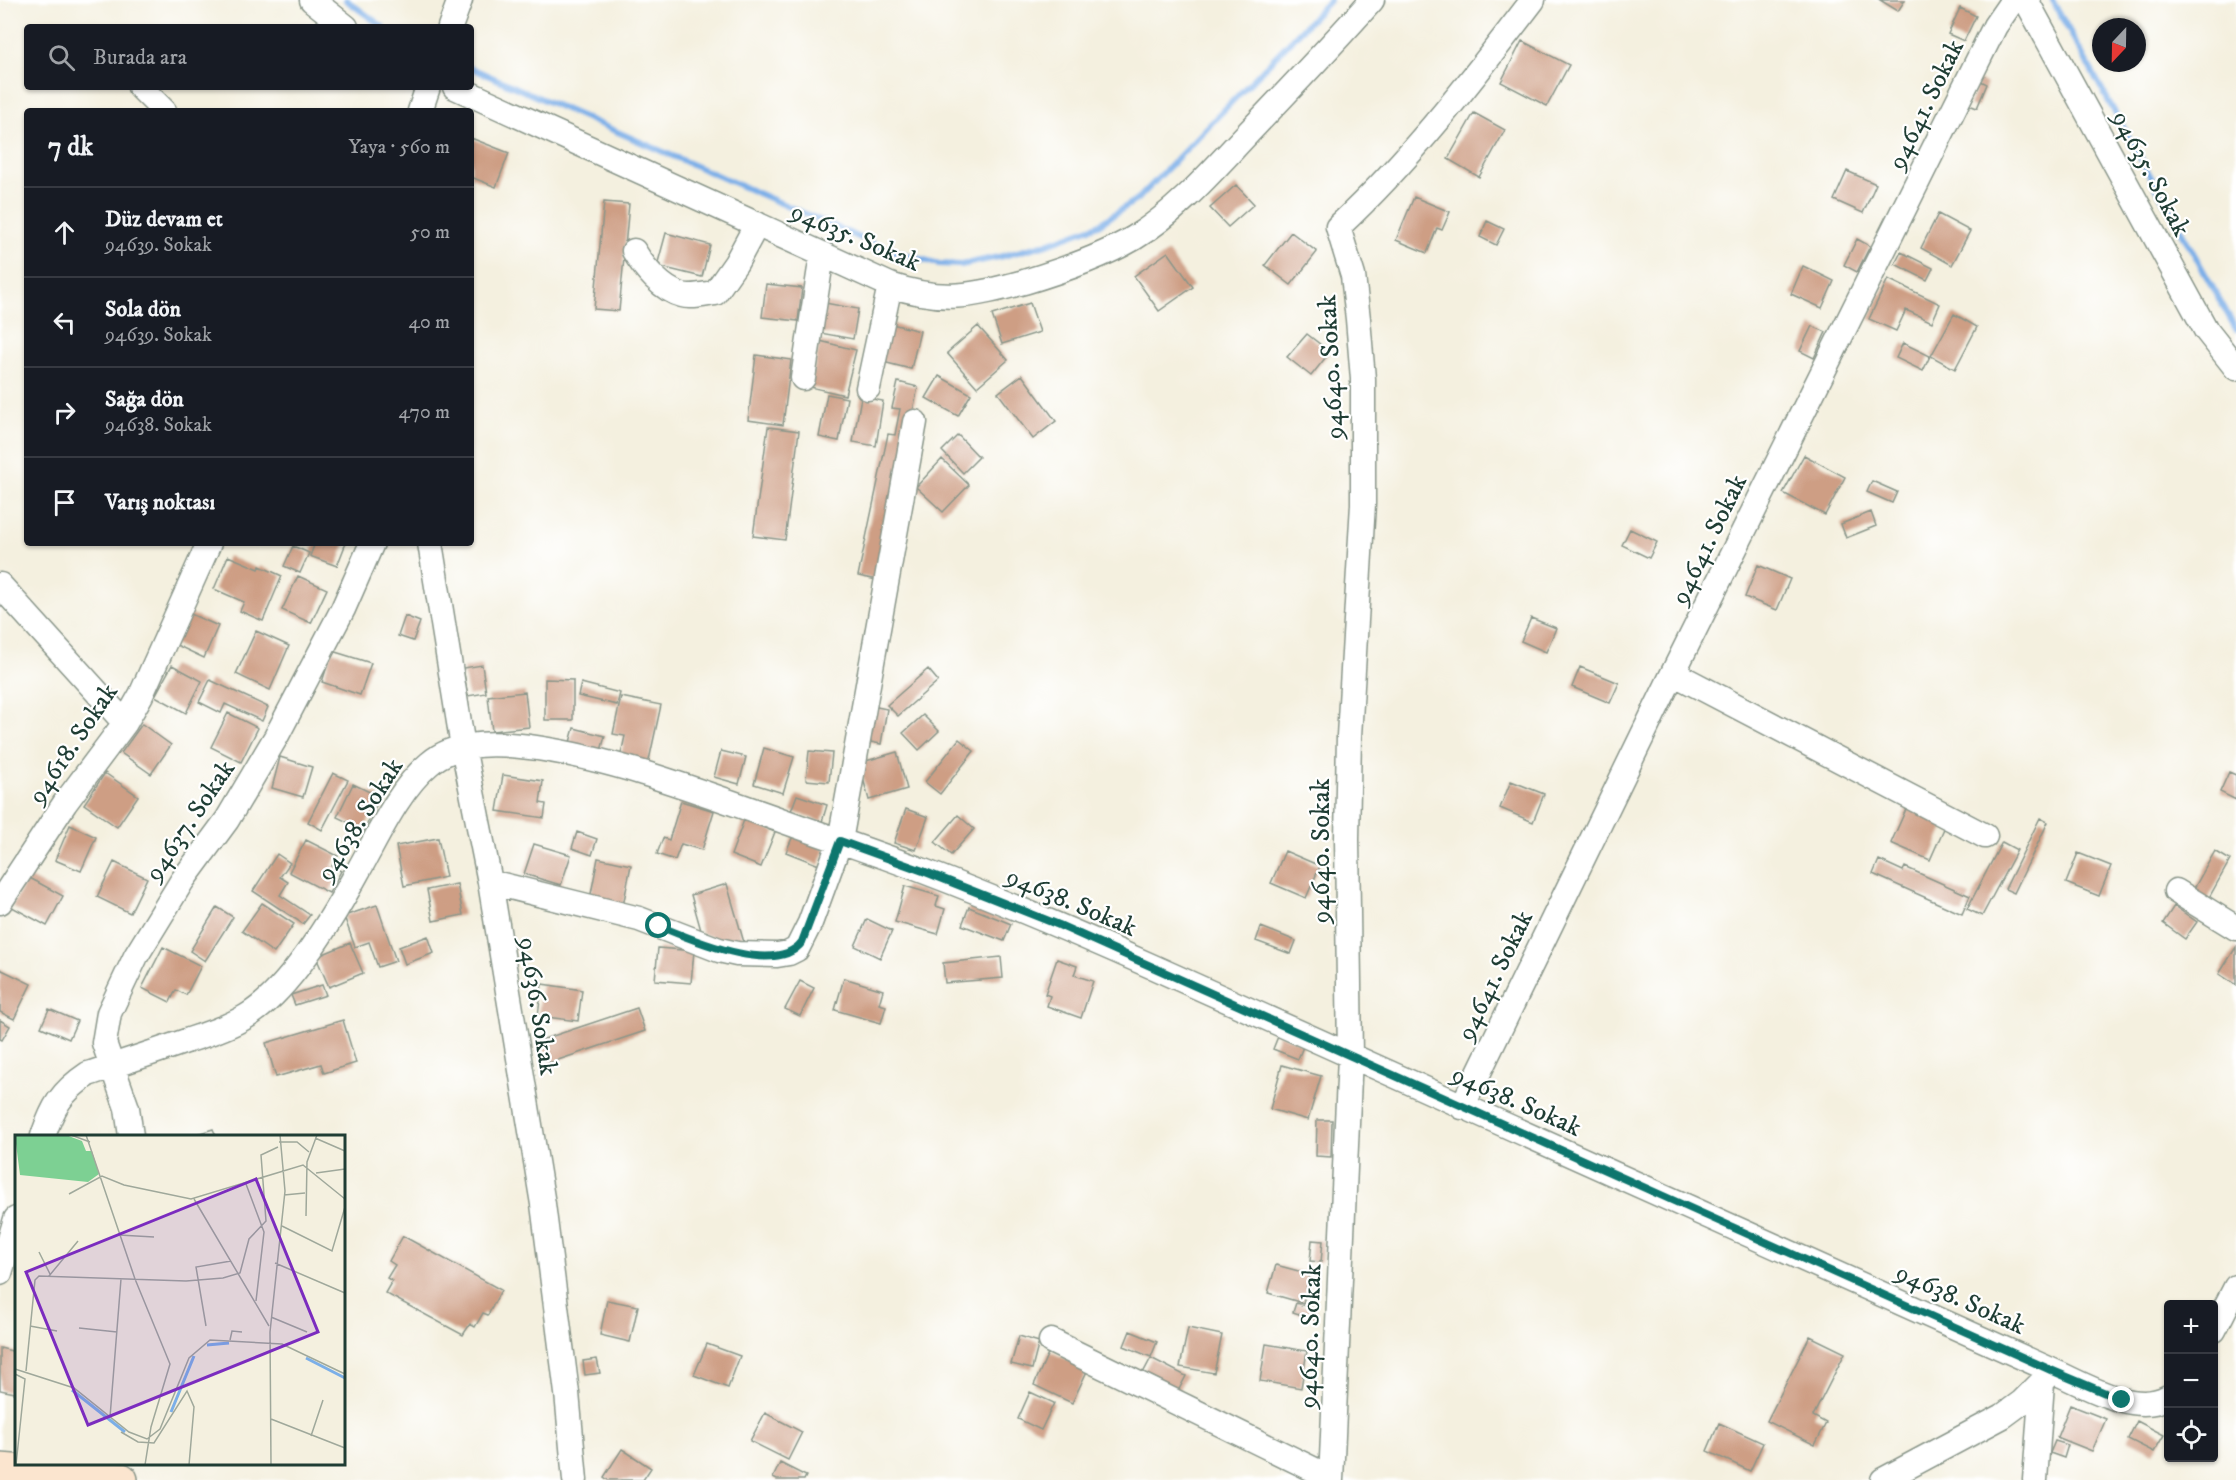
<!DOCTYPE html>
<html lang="tr">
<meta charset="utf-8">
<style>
body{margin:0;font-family:"IM FELL DW Pica",serif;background:#242831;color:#f1f3f6}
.controls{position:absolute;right:18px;bottom:18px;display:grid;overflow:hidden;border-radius:6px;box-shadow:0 2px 4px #0004}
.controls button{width:54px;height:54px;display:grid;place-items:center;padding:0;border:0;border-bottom:2px solid #363941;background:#171b24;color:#f1f3f6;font:30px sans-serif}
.compass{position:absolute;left:2092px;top:18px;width:54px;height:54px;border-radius:50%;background:#171b24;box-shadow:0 2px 4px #0004;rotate:202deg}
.stop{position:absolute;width:18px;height:18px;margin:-14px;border:4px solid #0f766e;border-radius:50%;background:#fff}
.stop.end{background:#0f766e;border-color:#fff;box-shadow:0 2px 6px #0008}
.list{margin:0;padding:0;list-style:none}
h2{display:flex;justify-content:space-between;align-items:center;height:78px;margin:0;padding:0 24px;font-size:26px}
h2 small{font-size:20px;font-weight:400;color:#9ea1a6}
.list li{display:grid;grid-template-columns:39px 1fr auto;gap:18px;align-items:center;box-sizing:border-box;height:90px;padding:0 24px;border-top:2px solid #363941}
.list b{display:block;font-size:22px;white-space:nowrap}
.list p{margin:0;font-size:20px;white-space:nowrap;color:#9ea1a6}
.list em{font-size:20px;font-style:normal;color:#9ea1a6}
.icon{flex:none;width:33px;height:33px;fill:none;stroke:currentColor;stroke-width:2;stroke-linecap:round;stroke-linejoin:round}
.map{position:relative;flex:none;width:2236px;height:1480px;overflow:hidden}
.search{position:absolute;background:#171b24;box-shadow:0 2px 4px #0004;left:24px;top:24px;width:450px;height:66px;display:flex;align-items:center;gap:15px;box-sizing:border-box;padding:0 21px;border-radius:6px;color:#9ea1a6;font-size:22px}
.panel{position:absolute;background:#171b24;box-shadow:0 2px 4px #0004;left:24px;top:108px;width:450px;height:438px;border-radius:6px}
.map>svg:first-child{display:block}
</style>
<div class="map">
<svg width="2236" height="1480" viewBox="0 0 2236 1480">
<rect width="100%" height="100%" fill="#fff"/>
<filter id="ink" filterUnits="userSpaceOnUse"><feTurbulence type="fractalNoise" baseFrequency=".0167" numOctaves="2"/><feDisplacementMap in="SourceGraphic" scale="12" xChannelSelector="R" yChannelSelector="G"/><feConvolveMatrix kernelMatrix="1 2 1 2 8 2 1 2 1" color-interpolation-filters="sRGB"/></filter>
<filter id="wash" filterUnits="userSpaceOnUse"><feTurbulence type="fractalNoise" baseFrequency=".008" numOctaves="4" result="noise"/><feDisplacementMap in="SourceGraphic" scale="24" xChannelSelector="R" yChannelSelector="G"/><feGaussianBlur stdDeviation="1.35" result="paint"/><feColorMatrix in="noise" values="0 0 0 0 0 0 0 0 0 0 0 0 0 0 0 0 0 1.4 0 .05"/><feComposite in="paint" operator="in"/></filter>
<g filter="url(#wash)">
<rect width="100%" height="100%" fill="#f4f0df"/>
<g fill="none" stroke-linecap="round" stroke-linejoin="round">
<path stroke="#7bafe8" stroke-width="6" d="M 346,0 L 383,27
M 2052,0 L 2236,329
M 471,68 L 888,250 L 939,264 L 961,265 L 1003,256 L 1050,243 L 1098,225 L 1139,198 L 1330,0"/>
</g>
<g id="blocks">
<path fill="#ce9e84" d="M 1880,0 L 1905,0 L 1898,11 Z
M 1960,8 L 1976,16 L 1964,41 L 1948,34 Z
M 1522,41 L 1569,65 L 1547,106 L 1501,82 Z
M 1979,80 L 1987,84 L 1977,108 L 1969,105 Z
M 1474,113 L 1505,130 L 1479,177 L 1448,159 Z
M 471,138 L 509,153 L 496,187 L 471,177 Z
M 1847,171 L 1876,184 L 1863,213 L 1834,200 Z
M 1236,185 L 1254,204 L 1228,227 L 1210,208 Z
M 1414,197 L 1450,212 L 1442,230 L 1437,228 L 1427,253 L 1396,240 Z
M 604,202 L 629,204 L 619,311 L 594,309 Z
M 1938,214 L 1970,231 L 1952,265 L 1921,248 Z
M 1487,221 L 1504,229 L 1496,245 L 1480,237 Z
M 1291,232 L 1317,252 L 1291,285 L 1265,265 Z
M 666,233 L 710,245 L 702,277 L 657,266 Z
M 1857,239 L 1870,246 L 1857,272 L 1844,265 Z
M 1168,252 L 1193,287 L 1159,311 L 1134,276 Z
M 1901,252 L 1933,268 L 1927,280 L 1895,264 Z
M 1803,266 L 1834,281 L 1822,308 L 1791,294 Z
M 1888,279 L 1940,304 L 1932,322 L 1906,310 L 1896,331 L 1869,319 Z
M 766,284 L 802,288 L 798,321 L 762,317 Z
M 825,303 L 858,309 L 853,339 L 820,333 Z
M 1030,303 L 1040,332 L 1002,344 L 992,315 Z
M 1954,314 L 1977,327 L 1955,369 L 1931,356 Z
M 888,323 L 920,331 L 911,369 L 879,361 Z
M 978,326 L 1008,360 L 977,387 L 947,353 Z
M 1812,326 L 1826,332 L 1814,358 L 1800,351 Z
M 1307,334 L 1330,352 L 1311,376 L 1287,357 Z
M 820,341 L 856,350 L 845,395 L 810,387 Z
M 1903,343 L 1930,356 L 1923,371 L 1896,358 Z
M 756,355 L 791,360 L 783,425 L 748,420 Z
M 1022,375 L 1056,421 L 1033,439 L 998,393 Z
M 939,376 L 971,394 L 958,416 L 926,398 Z
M 898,382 L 918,387 L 877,580 L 858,576 L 888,434 L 895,435 L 900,409 L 892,408 Z
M 827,394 L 847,398 L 839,441 L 819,437 Z
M 861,397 L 883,401 L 876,446 L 853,442 Z
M 768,427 L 799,431 L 785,540 L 753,536 Z
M 958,435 L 979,457 L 963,473 L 942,451 Z
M 1804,455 L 1845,477 L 1825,515 L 1783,493 Z
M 942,459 L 969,485 L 943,512 L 916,487 Z
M 1872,481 L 1897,492 L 1892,503 L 1867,492 Z
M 1871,512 L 1876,526 L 1846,538 L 1841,524 Z
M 1630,529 L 1657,542 L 1649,558 L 1622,545 Z
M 315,543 L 346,543 L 337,566 L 310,556 Z
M 293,546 L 309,553 L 300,573 L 284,566 Z
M 228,556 L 259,569 L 260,566 L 282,576 L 263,621 L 240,611 L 244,602 L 214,589 Z
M 1758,565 L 1790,579 L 1777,610 L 1745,597 Z
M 298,576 L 327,589 L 311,623 L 282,610 Z
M 186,612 L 218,626 L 204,658 L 172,643 Z
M 405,616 L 420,622 L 413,641 L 398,636 Z
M 1531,618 L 1556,628 L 1546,652 L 1521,641 Z
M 256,631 L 289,646 L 270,690 L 236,674 Z
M 332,651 L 371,663 L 360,695 L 322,682 Z
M 172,665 L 202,681 L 186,713 L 155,696 Z
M 482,665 L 486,693 L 468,696 L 463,668 Z
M 1580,667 L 1619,683 L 1610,703 L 1572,687 Z
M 928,669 L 938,681 L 898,716 L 887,705 Z
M 545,679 L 573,680 L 573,720 L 545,720 Z
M 210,680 L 268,707 L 262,721 L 225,704 L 221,713 L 199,702 Z
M 581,683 L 620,693 L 617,705 L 578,696 Z
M 525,692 L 529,727 L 492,731 L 488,696 Z
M 621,697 L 661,705 L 648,765 L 620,759 L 625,736 L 613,734 Z
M 872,706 L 887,709 L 881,744 L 865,741 Z
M 228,713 L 258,728 L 241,762 L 211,747 Z
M 923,715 L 939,731 L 919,750 L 903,733 Z
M 142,724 L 171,745 L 151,774 L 121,753 Z
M 574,728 L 605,736 L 600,755 L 569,746 Z
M 959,739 L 974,751 L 940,794 L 925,782 Z
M 764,748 L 794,757 L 783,793 L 754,784 Z
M 721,751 L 746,757 L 739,784 L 714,777 Z
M 809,751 L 832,753 L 829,782 L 806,780 Z
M 897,752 L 907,789 L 869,800 L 859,763 Z
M 280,757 L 312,767 L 303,797 L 272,788 Z
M 2229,772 L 2236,775 L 2236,800 L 2220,792 Z
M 105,773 L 138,796 L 117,827 L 84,804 Z
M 333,773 L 348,780 L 322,830 L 308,822 Z
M 503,775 L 543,781 L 540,803 L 546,804 L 544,818 L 497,811 Z
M 1511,781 L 1544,794 L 1533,822 L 1500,808 Z
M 353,784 L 380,797 L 364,830 L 337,817 Z
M 797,795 L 827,805 L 822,822 L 791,811 Z
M 681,801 L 714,811 L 702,850 L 681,844 L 675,860 L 657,854 L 663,838 L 669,840 Z
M 1907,807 L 1946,824 L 1930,860 L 1891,843 Z
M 906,809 L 928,817 L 916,850 L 894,843 Z
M 958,815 L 974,829 L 951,855 L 935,842 Z
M 2040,818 L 2048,822 L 2014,893 L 2005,889 Z
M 744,820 L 775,832 L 761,867 L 731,855 Z
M 70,825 L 96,837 L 81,871 L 55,860 Z
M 577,832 L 597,839 L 592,855 L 572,848 Z
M 793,836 L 826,849 L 819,865 L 786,852 Z
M 438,838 L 446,877 L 404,886 L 396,846 Z
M 306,840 L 338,856 L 332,866 L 341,871 L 329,893 L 289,872 Z
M 2002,842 L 2017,850 L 1982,916 L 1967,909 Z
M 534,844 L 571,855 L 561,885 L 524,874 Z
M 1285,851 L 1320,866 L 1306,898 L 1271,883 Z
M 2215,851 L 2230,860 L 2206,903 L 2191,894 Z
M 2078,853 L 2111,866 L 2099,896 L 2066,883 Z
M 277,854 L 290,863 L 280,877 L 288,882 L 280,895 L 310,915 L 303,924 L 253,891 Z
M 598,858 L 631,865 L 623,906 L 590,899 Z
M 1879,860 L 1903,871 L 1905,867 L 1970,896 L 1962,914 L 1873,874 Z
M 114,862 L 147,878 L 130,913 L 97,897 Z
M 28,877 L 63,896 L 47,926 L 12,907 Z
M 457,884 L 463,915 L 433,921 L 427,890 Z
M 727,884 L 745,946 L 702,934 L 691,895 Z
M 905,886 L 939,896 L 936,906 L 945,909 L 938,934 L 895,922 Z
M 262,903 L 294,924 L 274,953 L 242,931 Z
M 377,905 L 396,961 L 378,967 L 369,942 L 355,947 L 344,916 Z
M 2174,906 L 2197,922 L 2185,939 L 2163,923 Z
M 217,907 L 233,917 L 205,961 L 190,951 Z
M 969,907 L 1011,924 L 1004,941 L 962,925 Z
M 867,919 L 892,931 L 880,958 L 855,946 Z
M 1261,927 L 1296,941 L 1291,954 L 1256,941 Z
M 428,936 L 434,953 L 405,964 L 399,947 Z
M 350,943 L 363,973 L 329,987 L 316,957 Z
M 163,947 L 201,966 L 186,995 L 176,990 L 170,1002 L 142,988 Z
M 2236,947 L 2236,985 L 2219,974 Z
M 658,948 L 694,951 L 691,983 L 655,980 Z
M 1001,957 L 1003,978 L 945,983 L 943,963 Z
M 1057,959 L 1077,966 L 1074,975 L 1093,981 L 1081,1018 L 1047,1006 L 1050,996 L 1045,994 Z
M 0,969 L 31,984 L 14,1019 L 0,1012 Z
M 844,978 L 883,990 L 879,1004 L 886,1006 L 881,1023 L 835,1010 Z
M 800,981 L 814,988 L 800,1016 L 785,1009 Z
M 542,984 L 582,990 L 578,1021 L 538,1016 Z
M 322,985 L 326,995 L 295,1005 L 291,995 Z
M 637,1008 L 645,1031 L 549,1063 L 541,1040 Z
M 49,1009 L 77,1021 L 69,1039 L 41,1027 Z
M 0,1020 L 10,1026 L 2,1040 L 0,1039 Z
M 343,1020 L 356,1063 L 324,1073 L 321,1064 L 276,1077 L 266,1043 Z
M 1279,1034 L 1304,1044 L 1298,1059 L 1273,1049 Z
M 1282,1065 L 1321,1076 L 1308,1120 L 1270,1109 Z
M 1317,1120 L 1332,1120 L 1331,1157 L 1316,1156 Z
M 213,1129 L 216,1136 L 191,1136 Z
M 403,1236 L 501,1290 L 488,1315 L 483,1313 L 475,1327 L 470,1324 L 463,1335 L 385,1293 L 392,1281 L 387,1278 L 395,1265 L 389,1261 Z
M 1312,1240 L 1323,1241 L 1321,1262 L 1310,1261 Z
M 1276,1265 L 1310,1274 L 1303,1303 L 1268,1293 Z
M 607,1300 L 638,1306 L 630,1342 L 600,1335 Z
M 1296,1303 L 1317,1310 L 1314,1319 L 1293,1312 Z
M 1188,1328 L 1222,1335 L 1214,1373 L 1180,1367 Z
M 1130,1331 L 1157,1342 L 1151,1357 L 1124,1346 Z
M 1019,1336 L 1039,1342 L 1032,1369 L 1011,1364 Z
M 1810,1336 L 1845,1353 L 1813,1416 L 1826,1423 L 1815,1445 L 1767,1421 Z
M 707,1344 L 740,1356 L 728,1388 L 694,1375 Z
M 1266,1344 L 1307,1351 L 1301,1388 L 1260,1381 Z
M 0,1348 L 16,1352 L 15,1393 L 0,1390 Z
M 1049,1351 L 1088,1369 L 1072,1403 L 1034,1385 Z
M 1151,1358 L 1186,1376 L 1176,1395 L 1141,1377 Z
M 597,1359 L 600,1373 L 585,1375 L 583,1361 Z
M 1030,1392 L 1054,1403 L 1041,1430 L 1018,1419 Z
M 2070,1405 L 2106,1419 L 2092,1451 L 2057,1437 Z
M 765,1413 L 802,1432 L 788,1460 L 750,1441 Z
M 2137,1421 L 2164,1435 L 2154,1452 L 2128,1439 Z
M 1719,1423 L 1763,1443 L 1750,1471 L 1707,1451 Z
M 2055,1441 L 2068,1445 L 2064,1458 L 2050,1453 Z
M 622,1449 L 651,1468 L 643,1480 L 608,1480 L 604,1477 Z
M 780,1463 L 806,1476 L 804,1480 L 777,1480 L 773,1478 Z"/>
</g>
</g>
<g filter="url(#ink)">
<use href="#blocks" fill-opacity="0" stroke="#8a968a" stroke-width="1.5"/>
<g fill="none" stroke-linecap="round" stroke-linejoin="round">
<g stroke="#8a968a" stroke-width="27">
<path id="street" d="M 312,0 L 346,27
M 2026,0 L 2206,330 L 2236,368
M 450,27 L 460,0
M 140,87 L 164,111
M 455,87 L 890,285 C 943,303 972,296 1024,282 C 1061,271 1100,258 1134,238 C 1178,211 1213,170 1248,133 C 1290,89 1332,45 1372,0
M 420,111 L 428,87
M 634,251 C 644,268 662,290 682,295 C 691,298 706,294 715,293 L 736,263 L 757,224
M 803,378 L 822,255
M 868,388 L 890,285
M 430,543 L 463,747 L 490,882 L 543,1204 L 567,1393 L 575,1480
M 0,585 L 125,723
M 1673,673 L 1985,836
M 490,882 L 639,919 L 719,950 L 737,954 L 777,955 L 789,953 L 797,949 L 810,923 L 840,841 L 915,422
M 2176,891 L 2236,928
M 0,902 L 65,803 L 125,723 L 141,695 L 209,543
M 1462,1107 L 1673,673 L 1995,26 L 2013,0
M 43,1136 C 53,1107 61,1092 88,1074 C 121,1063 155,1052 189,1040 C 208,1034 229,1027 247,1016 C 289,991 333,917 357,873 C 377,838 398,790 429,764 C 457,739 503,743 537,748 C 618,760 701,792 778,819 C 827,837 877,853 926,872 C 1002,901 1077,933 1151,966 L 2053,1371 C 2085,1385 2135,1416 2168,1397
M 131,1136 L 127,1108 L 104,1043 L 109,1013 L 136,956 L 182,881 L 227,820 L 276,737 L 343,609 L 372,543
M 0,1273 L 16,1219
M 2214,1330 L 2236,1287
M 1051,1341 L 1331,1478
M 1331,1480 L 1350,1056 L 1347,839 L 1349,736 L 1363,504 L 1363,379 L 1358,319 L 1353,276 L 1338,227 C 1411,159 1472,80 1533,0
M 1883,1480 L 2003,1416 L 2022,1402 L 2053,1371
M 2035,1480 L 2042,1383"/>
</g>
<g stroke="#8a968a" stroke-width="36">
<path id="secondary" d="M 0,1470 L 121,1480"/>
</g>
<use href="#street" stroke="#fff" stroke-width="24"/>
<use href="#secondary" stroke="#fbe5cf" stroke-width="33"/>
</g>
</g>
<g fill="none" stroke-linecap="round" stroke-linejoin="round" filter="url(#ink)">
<path stroke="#0f766e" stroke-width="8" d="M 659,926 C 691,939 776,977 802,942 L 840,841 L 923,871 L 1059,925 L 2053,1371 L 2122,1400"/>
</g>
<g text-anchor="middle" stroke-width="4.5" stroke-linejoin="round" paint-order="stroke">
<g font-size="26" fill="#1f3d34" stroke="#fff">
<text transform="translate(1925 104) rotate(-64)" y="9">94641. Sokak</text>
<text transform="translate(2152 173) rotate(62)" y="9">94635. Sokak</text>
<text transform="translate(856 236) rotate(23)" y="9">94635. Sokak</text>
<text transform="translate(1330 367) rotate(-93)" y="9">94640. Sokak</text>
<text transform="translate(1708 539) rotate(-64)" y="9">94641. Sokak</text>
<text transform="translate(72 743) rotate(-56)" y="9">94618. Sokak</text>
<text transform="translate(359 819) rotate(-58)" y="9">94638. Sokak</text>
<text transform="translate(189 820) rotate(-56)" y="9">94637. Sokak</text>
<text transform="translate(1320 851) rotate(-90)" y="9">94640. Sokak</text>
<text transform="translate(1072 901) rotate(23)" y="9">94638. Sokak</text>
<text transform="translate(1494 975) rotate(-64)" y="9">94641. Sokak</text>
<text transform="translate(539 1006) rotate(81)" y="9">94636. Sokak</text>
<text transform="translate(1517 1100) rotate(24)" y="9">94638. Sokak</text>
<text transform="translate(1961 1298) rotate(24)" y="9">94638. Sokak</text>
<text transform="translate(1309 1336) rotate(-88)" y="9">94640. Sokak</text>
</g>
</g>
<g transform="translate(15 1135)">
<rect width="330" height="330" fill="#f4f0df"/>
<path d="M 51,0 L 67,6 L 71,16 L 77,16 L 84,39 L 73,47 L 5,40 L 0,1 Z" fill="#7dd093"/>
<path fill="none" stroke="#7bafe8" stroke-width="3" d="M 192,210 L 214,208M 291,223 L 330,243M 57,255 L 110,297M 156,277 L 179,221"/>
<path fill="none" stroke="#9fa89b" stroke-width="1.5" d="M 56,0 L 75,7M 71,0 L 120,144 L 155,229 L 136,292 L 130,330M 300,3 L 330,16M 264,7 L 282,7 L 294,17M 301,38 L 330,34M 231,49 L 249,97 L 241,166M 54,59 L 87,41 L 109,50 L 176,64 L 288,30 L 330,64M 269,60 L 290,58M 179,64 L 254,191M 291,81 L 292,27 L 302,0M 267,91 L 317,116 L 330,72M 104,100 L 139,102M 24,117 L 35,139M 260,128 L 330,158M 34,141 L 63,106M 256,182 L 292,197M 15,191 L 42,196M 191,191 L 181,132 L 216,126M 64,193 L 102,197M 215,205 L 217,196 L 227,197M 0,234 L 59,253 L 114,297 L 132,304 L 145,294 L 174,223 L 195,205 L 267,209 L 330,239M 11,236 L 20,145 L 24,141 L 171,146 L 208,143 L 225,138 L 234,104 L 251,86 L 246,20 L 263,12M 0,239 L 10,244 L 1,330M 95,282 L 106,144M 256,284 L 330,313M 106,297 L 123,307 L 139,308 L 172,256 L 179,272 L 174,330M 296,301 L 308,265M 256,330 L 255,197 L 270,56 L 265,0"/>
<path fill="#7b2cbf" fill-opacity="0.15" stroke="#7b2cbf" stroke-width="3" d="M 241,44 L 303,197 L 73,290 L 11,137 Z"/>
<rect width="330" height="330" fill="none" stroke="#1f3d34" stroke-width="3"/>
</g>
</svg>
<div class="controls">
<button>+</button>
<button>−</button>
<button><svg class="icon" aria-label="locate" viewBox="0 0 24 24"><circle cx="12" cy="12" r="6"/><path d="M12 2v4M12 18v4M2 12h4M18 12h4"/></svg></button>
</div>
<svg class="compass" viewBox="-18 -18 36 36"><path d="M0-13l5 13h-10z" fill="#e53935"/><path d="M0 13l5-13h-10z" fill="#9ea1a6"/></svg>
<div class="stop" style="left:659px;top:926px"></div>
<div class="stop end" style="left:2122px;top:1400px"></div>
<div class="search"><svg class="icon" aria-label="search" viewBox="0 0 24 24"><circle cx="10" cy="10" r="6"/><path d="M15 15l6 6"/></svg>Burada ara</div>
<section class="panel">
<h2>7 dk<small>Yaya · 560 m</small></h2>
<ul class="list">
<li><svg class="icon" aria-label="ahead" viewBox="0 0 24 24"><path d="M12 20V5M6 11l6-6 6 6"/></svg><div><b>Düz devam et</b><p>94639. Sokak</p></div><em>50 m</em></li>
<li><svg class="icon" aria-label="left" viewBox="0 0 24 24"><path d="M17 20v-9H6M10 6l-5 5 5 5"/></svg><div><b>Sola dön</b><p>94639. Sokak</p></div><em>40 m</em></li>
<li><svg class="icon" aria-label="right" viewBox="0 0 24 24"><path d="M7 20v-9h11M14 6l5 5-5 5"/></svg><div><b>Sağa dön</b><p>94638. Sokak</p></div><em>470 m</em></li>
<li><svg class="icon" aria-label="arrive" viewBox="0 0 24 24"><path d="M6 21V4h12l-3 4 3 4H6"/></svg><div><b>Varış noktası</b></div></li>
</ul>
</section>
</div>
